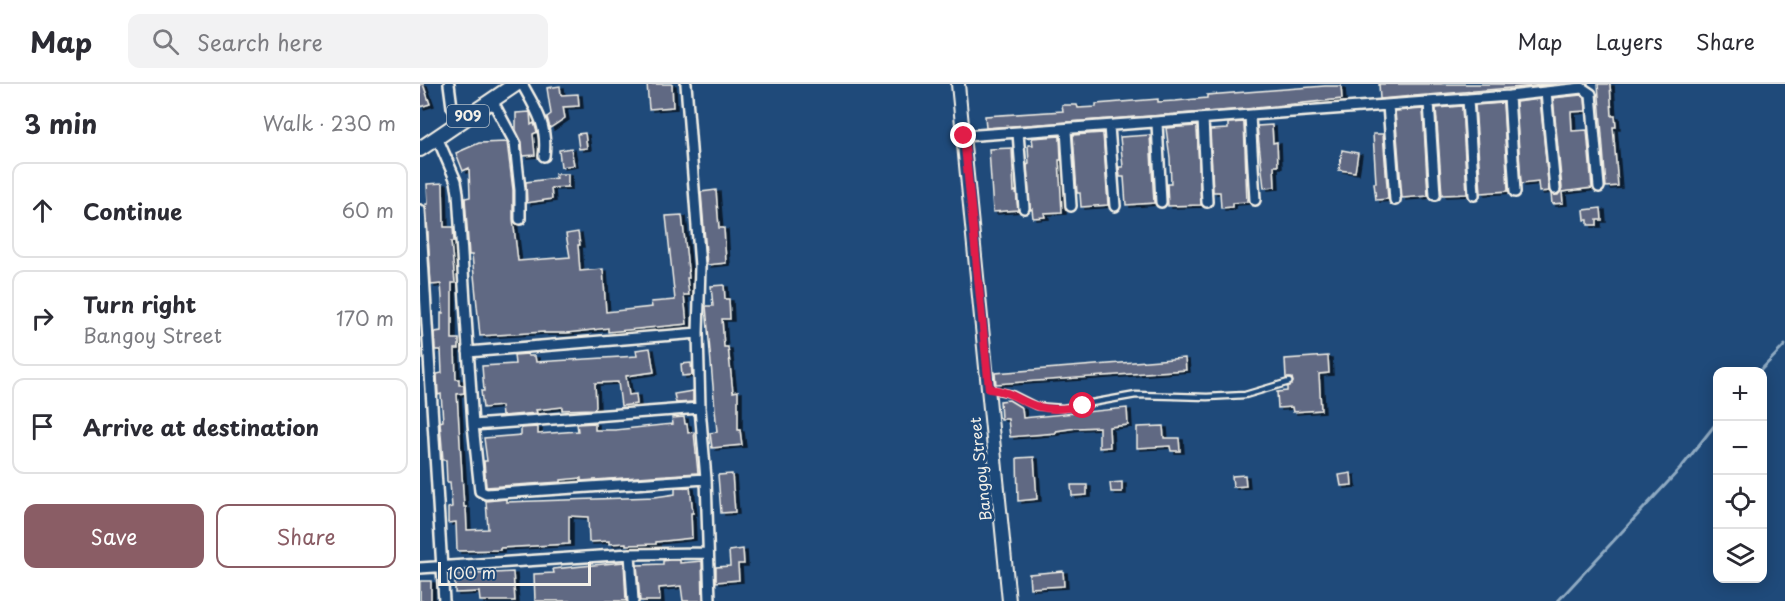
<!DOCTYPE html>
<meta charset="utf-8">
<style>
body{margin:0;font-family:"Playpen Sans",sans-serif;background:#f2f2f3;color:#2b2b33}
.controls{position:absolute;right:18px;bottom:18px;display:grid;overflow:hidden;border-radius:12px;box-shadow:0 3px 15px #0003}
.controls button{width:54px;height:54px;display:grid;place-items:center;padding:0;border:0;border-bottom:2px solid #e1e1e2;background:#fff;color:#2b2b33;font:30px sans-serif}
.scale{position:absolute;left:18px;bottom:15px;width:153px;box-sizing:border-box;padding-left:6px;border:3px solid #f4f1e8;border-top:0;font-size:16px;line-height:21px;white-space:nowrap;color:#f4f1e8;-webkit-text-stroke:4px #1f4a7a;paint-order:stroke}
.stop{position:absolute;width:18px;height:18px;margin:-14px;border:4px solid #e11d48;border-radius:50%;background:#fff}
.stop.end{background:#e11d48;border-color:#fff;box-shadow:0 2px 6px #0008}
.list{margin:0;padding:0;list-style:none}
h2{display:flex;justify-content:space-between;align-items:center;height:78px;margin:0;padding:0 24px;font-size:26px}
h2 small{font-size:20px;font-weight:400;color:#7c7c81}
.list li{display:grid;grid-template-columns:39px 1fr auto;gap:18px;align-items:center;box-sizing:border-box;height:96px;margin:0 12px 12px;padding:0 12px;border:2px solid #e1e1e2;border-radius:12px}
.list b{display:block;font-size:22px;white-space:nowrap}
.list p{margin:0;font-size:20px;white-space:nowrap;color:#7c7c81}
.list em{font-size:20px;font-style:normal;color:#7c7c81}
.actions{display:flex;gap:12px;padding:18px 24px}
.actions a{flex:1;padding:14px 0;border:2px solid #8a5d65;border-radius:12px;text-align:center;font-size:21px;color:#8a5d65}
.actions .main{background:#8a5d65;color:#fff}
.icon{flex:none;width:33px;height:33px;fill:none;stroke:currentColor;stroke-width:2;stroke-linecap:round;stroke-linejoin:round}
.map{position:relative;flex:none;width:1365px;height:517px;overflow:hidden}
header{display:flex;align-items:center;gap:36px;box-sizing:border-box;height:84px;padding:0 30px;background:#fff;border-bottom:2px solid #e1e1e2}
header strong{font-size:28px}
nav{display:flex;gap:33px;margin-inline-start:auto;font-size:21px}
.search{width:420px;height:54px;background:#f2f2f3;display:flex;align-items:center;gap:15px;box-sizing:border-box;padding:0 21px;border-radius:12px;color:#7c7c81;font-size:22px}
main{display:flex}
aside{flex:1;background:#fff}
.map>svg:first-child{display:block}
</style>
<header>
<strong>Map</strong>
<div class="search"><svg class="icon" aria-label="search" viewBox="0 0 24 24"><circle cx="10" cy="10" r="6"/><path d="M15 15l6 6"/></svg>Search here</div>
<nav><a>Map</a><a>Layers</a><a>Share</a></nav>
</header>
<main>
<aside>
<h2>3 min<small>Walk · 230 m</small></h2>
<ul class="list">
<li><svg class="icon" aria-label="ahead" viewBox="0 0 24 24"><path d="M12 20V5M6 11l6-6 6 6"/></svg><div><b>Continue</b></div><em>60 m</em></li>
<li><svg class="icon" aria-label="right" viewBox="0 0 24 24"><path d="M7 20v-9h11M14 6l5 5-5 5"/></svg><div><b>Turn right</b><p>Bangoy Street</p></div><em>170 m</em></li>
<li><svg class="icon" aria-label="arrive" viewBox="0 0 24 24"><path d="M6 21V4h12l-3 4 3 4H6"/></svg><div><b>Arrive at destination</b></div></li>
</ul>
<div class="actions"><a class="main">Save</a><a>Share</a></div>
</aside>
<div class="map">
<svg width="1365" height="517" viewBox="0 0 1365 517">
<defs>
<filter id="shadow"><feDropShadow dx="4" dy="2" stdDeviation="0" flood-color="#0009"/></filter>
</defs>
<rect width="100%" height="100%" fill="#1f4a7a"/>
<filter id="ink" filterUnits="userSpaceOnUse"><feTurbulence type="fractalNoise" baseFrequency=".0167" numOctaves="2"/><feDisplacementMap in="SourceGraphic" scale="12" xChannelSelector="R" yChannelSelector="G"/><feConvolveMatrix kernelMatrix="1 2 1 2 8 2 1 2 1" color-interpolation-filters="sRGB"/></filter>
<g filter="url(#ink)">
<g fill="none" stroke-linecap="round" stroke-linejoin="round">
<path stroke="#8faac2" stroke-width="3" d="M 1339,288 L 1365,261
M 1138,517 L 1260,385 L 1298,337"/>
</g>
<path fill="#616983" stroke="#f4f1e8" stroke-width="1.5" filter="url(#shadow)" d="M 0,0 L 3,0 L 10,20 L 0,23 Z
M 227,0 L 252,0 L 253,23 L 229,25 Z
M 959,0 L 1137,0 L 960,15 Z
M 1178,0 L 1190,0 L 1192,32 L 1195,32 L 1196,43 L 1193,43 L 1198,102 L 1186,103 Z
M 140,2 L 141,11 L 158,10 L 159,22 L 143,23 L 145,34 L 130,44 L 127,33 L 131,30 L 127,4 Z
M 905,2 L 921,2 L 922,15 L 826,25 L 566,44 L 565,32 L 643,27 L 642,21 L 657,21 L 658,24 L 676,23 L 676,20 L 738,15 L 738,18 L 755,17 L 787,14 L 787,11 Z
M 1161,11 L 1165,14 L 1166,27 L 1151,28 L 1152,47 L 1167,46 L 1172,104 L 1142,108 L 1143,119 L 1132,120 L 1131,110 L 1138,111 L 1142,104 L 1133,14 Z
M 1120,15 L 1129,107 L 1119,108 L 1118,98 L 1101,100 L 1096,18 Z
M 1083,19 L 1088,107 L 1061,109 L 1055,21 Z
M 1042,22 L 1047,110 L 1022,111 L 1016,24 Z
M 1003,25 L 1008,112 L 982,114 L 975,27 Z
M 110,28 L 111,41 L 114,39 L 117,48 L 113,50 L 115,71 L 103,72 L 102,58 L 96,46 L 96,29 Z
M 824,38 L 827,118 L 812,119 L 812,123 L 801,124 L 800,108 L 793,108 L 790,46 L 808,45 L 808,39 Z
M 852,41 L 853,59 L 857,58 L 858,82 L 854,82 L 855,103 L 844,104 L 837,42 Z
M 777,42 L 781,121 L 748,122 L 747,100 L 751,100 L 750,74 L 746,44 Z
M 165,49 L 167,64 L 159,65 L 157,50 Z
M 683,49 L 688,121 L 661,123 L 660,109 L 657,109 L 653,51 Z
M 953,50 L 963,50 L 968,115 L 956,116 L 954,99 L 956,99 Z
M 730,51 L 734,119 L 706,121 L 704,93 L 700,93 L 699,83 L 703,83 L 700,53 Z
M 640,52 L 641,76 L 639,76 L 642,128 L 624,129 L 625,133 L 613,134 L 612,125 L 610,126 L 607,81 L 609,80 L 608,61 L 613,61 L 612,54 Z
M 87,58 L 93,106 L 93,135 L 98,177 L 150,173 L 146,150 L 158,148 L 160,161 L 158,161 L 160,187 L 183,185 L 186,228 L 232,223 L 231,218 L 255,216 L 246,132 L 262,131 L 269,194 L 267,194 L 269,211 L 264,211 L 267,240 L 188,248 L 188,244 L 147,249 L 124,249 L 124,248 L 60,252 L 52,171 L 49,171 L 45,114 L 50,113 L 49,84 L 43,87 L 36,69 L 59,59 Z
M 151,64 L 154,81 L 141,83 L 139,66 Z
M 592,64 L 594,108 L 596,107 L 598,126 L 573,128 L 569,65 Z
M 922,66 L 938,69 L 935,88 L 919,86 Z
M 135,90 L 148,90 L 148,103 L 131,104 L 132,115 L 107,119 L 106,98 L 136,94 Z
M 23,99 L 24,143 L 33,143 L 34,158 L 31,158 L 35,199 L 32,199 L 32,255 L 39,255 L 39,265 L 35,265 L 36,295 L 39,295 L 39,301 L 44,301 L 44,309 L 37,310 L 44,423 L 46,423 L 47,446 L 68,445 L 66,417 L 86,415 L 86,418 L 235,413 L 255,410 L 255,404 L 270,403 L 273,429 L 271,429 L 272,454 L 236,458 L 236,460 L 206,461 L 206,459 L 189,460 L 189,457 L 169,458 L 168,433 L 149,432 L 149,460 L 80,464 L 80,466 L 37,467 L 36,438 L 28,439 L 28,424 L 32,423 L 30,398 L 27,398 L 26,376 L 23,376 L 20,338 L 23,337 L 21,310 L 18,311 L 17,290 L 22,289 L 21,266 L 15,266 L 14,249 L 15,248 L 21,247 L 21,229 L 23,229 L 21,200 L 11,201 L 6,120 L 8,120 L 7,100 Z
M 296,106 L 299,144 L 304,144 L 306,179 L 287,181 L 281,108 Z
M 1181,124 L 1182,136 L 1177,136 L 1177,141 L 1168,141 L 1168,136 L 1165,136 L 1164,126 Z
M 304,201 L 305,215 L 309,215 L 310,235 L 302,235 L 304,263 L 308,263 L 313,308 L 318,307 L 318,346 L 320,346 L 322,361 L 292,364 L 290,349 L 297,348 L 286,222 L 293,222 L 291,202 Z
M 230,264 L 234,288 L 206,292 L 209,311 L 216,310 L 217,320 L 201,322 L 198,298 L 175,299 L 176,323 L 174,325 L 142,326 L 142,323 L 116,326 L 117,329 L 82,332 L 81,322 L 63,324 L 61,307 L 64,307 L 62,282 L 95,280 L 94,271 L 108,270 L 108,272 L 115,272 L 116,278 L 217,272 L 216,266 Z
M 908,272 L 909,289 L 899,290 L 901,326 L 873,328 L 872,323 L 858,324 L 857,308 L 867,307 L 867,303 L 873,298 L 872,294 L 866,294 L 865,275 Z
M 765,274 L 766,286 L 576,300 L 575,289 Z
M 271,279 L 272,291 L 262,292 L 261,280 Z
M 273,307 L 273,318 L 256,319 L 254,310 Z
M 589,316 L 602,324 L 603,334 L 707,324 L 708,341 L 689,343 L 690,363 L 679,364 L 679,343 L 656,344 L 636,347 L 636,349 L 590,353 L 588,335 L 581,335 L 580,317 Z
M 264,333 L 265,340 L 267,340 L 268,349 L 274,348 L 278,389 L 161,397 L 161,394 L 141,396 L 141,398 L 66,403 L 64,377 L 67,377 L 64,354 L 101,351 L 101,344 L 118,343 L 118,350 L 158,347 L 157,340 L 175,339 L 175,346 L 195,346 L 253,340 L 252,334 Z
M 743,342 L 744,354 L 759,354 L 760,367 L 751,367 L 750,362 L 717,364 L 717,343 Z
M 614,373 L 617,415 L 598,417 L 597,374 Z
M 931,389 L 932,401 L 921,402 L 919,391 Z
M 312,390 L 315,428 L 301,429 L 298,391 Z
M 825,391 L 826,402 L 813,403 L 812,392 Z
M 702,398 L 702,408 L 691,408 L 690,399 Z
M 651,401 L 667,401 L 667,411 L 652,412 Z
M 323,465 L 324,480 L 318,480 L 319,496 L 296,498 L 296,483 L 310,482 L 309,467 Z
M 249,476 L 260,476 L 260,479 L 282,477 L 283,517 L 263,517 L 261,502 L 239,504 L 240,517 L 220,517 L 217,481 L 243,480 L 243,477 Z
M 204,478 L 206,517 L 115,517 L 114,490 L 134,489 L 133,485 Z
M 643,487 L 644,502 L 610,504 L 609,490 Z
M 93,488 L 95,517 L 60,517 L 59,508 L 35,509 L 35,491 Z
M 0,497 L 11,497 L 11,517 L 0,517 Z"/>
<g fill="none" stroke-linecap="round" stroke-linejoin="round">
<g stroke="#f4f1e8" stroke-width="9">
<path id="service" d="M 569,305 L 592,310 L 616,322 L 643,324 L 716,311 L 787,313 L 825,311 L 869,298"/>
</g>
<g stroke="#f4f1e8" stroke-width="14">
<path id="minor" d="M 29,0 L 32,23 L 42,36
M 102,0 C 116,25 128,42 124,72
M 266,0 L 280,182 L 278,249 L 280,324 L 286,395 L 290,517
M 1126,8 L 1135,105
M 1089,12 L 1095,108
M 1048,15 L 1054,111
M 72,16 L 95,59 L 100,106 L 100,135
M 1009,18 L 1015,111
M 968,21 L 975,116
M 830,32 L 835,116
M 783,35 L 787,118
M 737,39 L 741,118
M 689,42 L 695,122
M 646,46 L 651,122
M 598,49 L 604,124
M 544,52 L 1089,12 L 1162,4 L 1171,10 L 1179,103
M 17,53 L 36,97 L 38,109 L 53,341 L 60,407 L 66,410 L 286,395
M 0,126 L 24,517
M 48,268 L 278,249
M 53,341 L 280,324
M 210,470 L 213,517
M 0,484 L 210,470 L 287,469"/>
</g>
<g stroke="#f4f1e8" stroke-width="16">
<path id="secondary" d="M 538,0 L 589,517"/>
</g>
<g stroke="#f4f1e8" stroke-width="18">
<path id="primary" d="M 0,65 L 96,0"/>
</g>
<use href="#service" stroke="#1f4a7a" stroke-width="4.5"/>
<use href="#minor" stroke="#1f4a7a" stroke-width="9"/>
<use href="#secondary" stroke="#1f4a7a" stroke-width="12"/>
<use href="#primary" stroke="#1f4a7a" stroke-width="14"/>
</g>
</g>
<g fill="none" stroke-linecap="round" stroke-linejoin="round" filter="url(#ink)">
<path stroke="#e11d48" stroke-width="8" d="M 544,52 L 569,305 C 592,307 599,318 619,323 C 633,327 649,324 663,322"/>
</g>
<g text-anchor="middle" stroke-width="6" stroke-linejoin="round" paint-order="stroke">
<rect fill="#1f4a7a" stroke="#b4bfc7" stroke-width="1.5" x="27" y="21" width="42" height="22" rx="4.5"/>
<g font-size="14" font-weight="bold" fill="#f4f1e8">
<text x="48" y="37">909</text>
</g>
<g font-size="15" fill="#f4f1e8" stroke="#1f4a7a">
<text transform="translate(561 385) rotate(-96)" y="5">Bangoy Street</text>
</g>
</g>
</svg>
<div class="controls">
<button>+</button>
<button>−</button>
<button><svg class="icon" aria-label="locate" viewBox="0 0 24 24"><circle cx="12" cy="12" r="6"/><path d="M12 2v4M12 18v4M2 12h4M18 12h4"/></svg></button>
<button><svg class="icon" aria-label="layers" viewBox="0 0 24 24"><path d="M12 4l9 5-9 5-9-5zM3 14l9 5 9-5"/></svg></button>
</div>
<div class="scale">100 m</div>
<div class="stop" style="left:663px;top:322px"></div>
<div class="stop end" style="left:544px;top:52px"></div>
</div>
</main>
